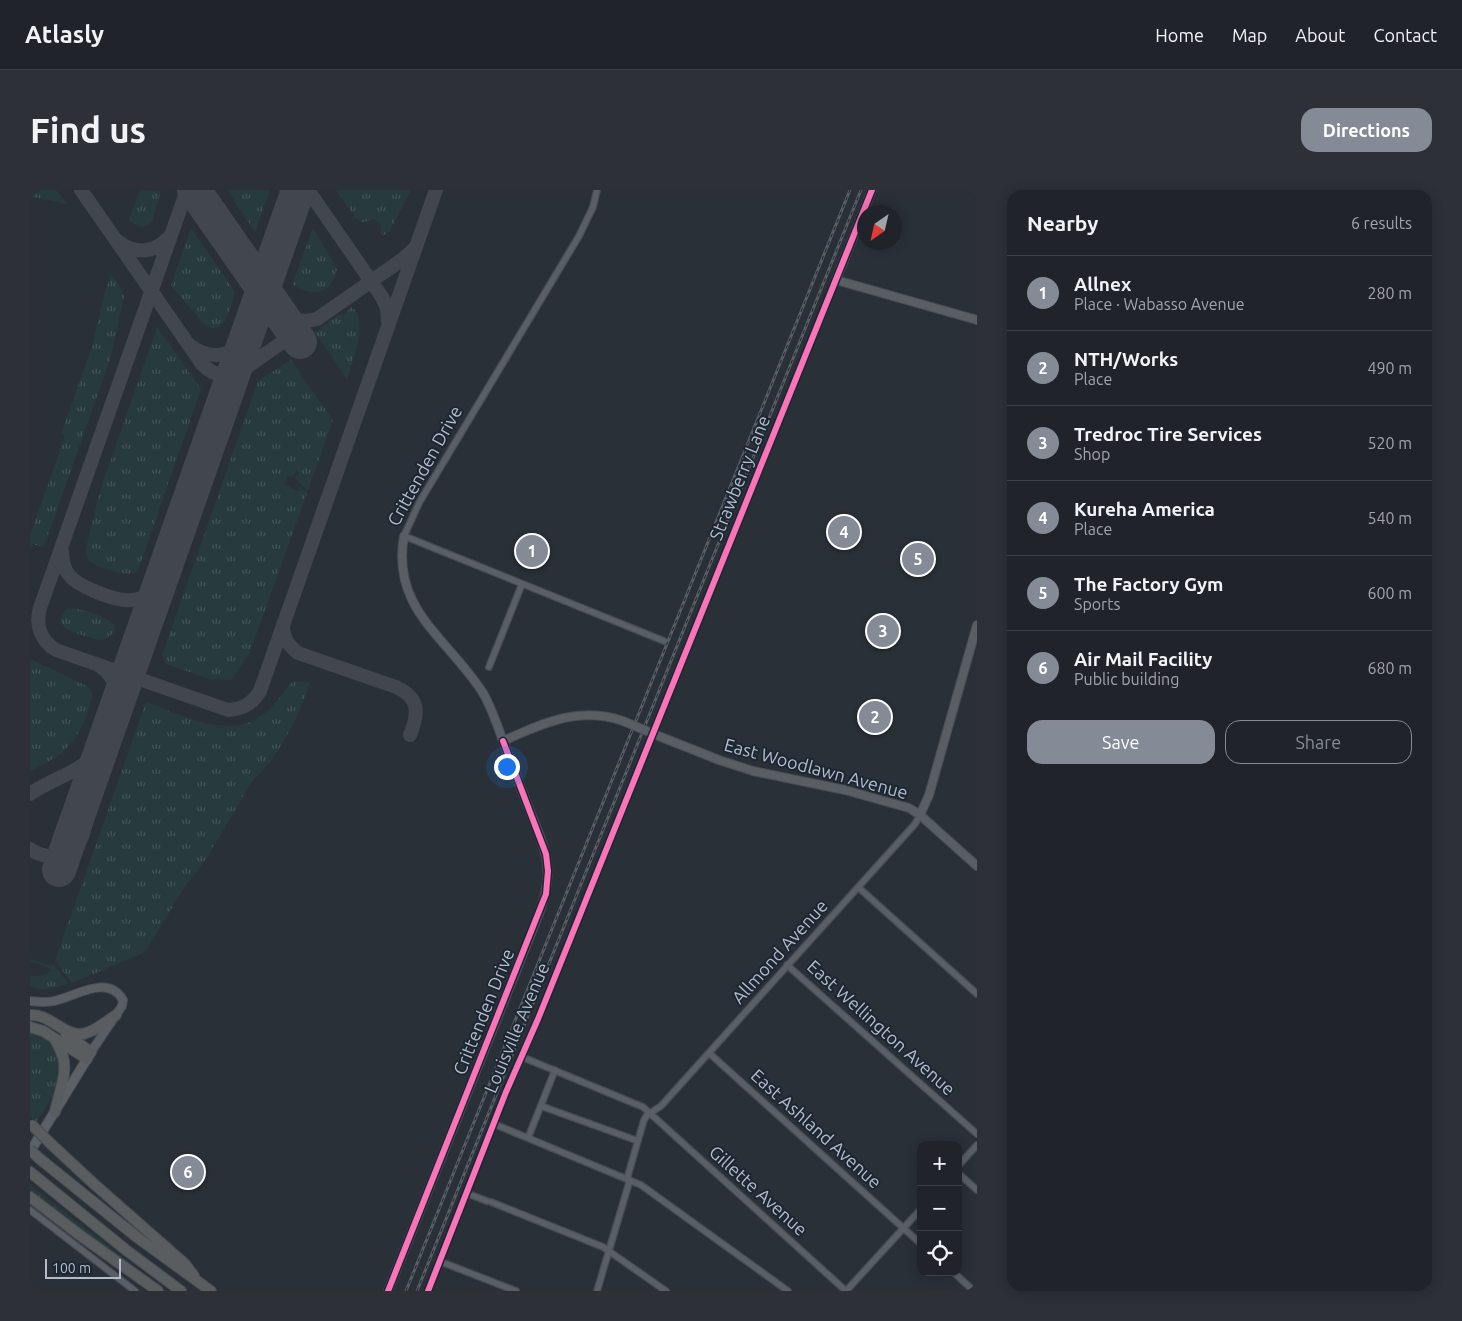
<!DOCTYPE html>
<meta charset="utf-8">
<style>
body{margin:0;font-family:Ubuntu,sans-serif;background:#2d3036;color:#f1f3f6}
.controls{position:absolute;right:15px;bottom:15px;display:grid;overflow:hidden;border-radius:10px;box-shadow:0 2px 12px #0003}
.controls button{width:45px;height:45px;display:grid;place-items:center;padding:0;border:0;border-bottom:1px solid #3d4147;background:#20242a;color:#f1f3f6;font:25px sans-serif}
.compass{position:absolute;left:827px;top:15px;width:45px;height:45px;border-radius:50%;background:#20242a;box-shadow:0 2px 12px #0003;rotate:214deg}
.scale{position:absolute;left:15px;bottom:12px;width:76px;box-sizing:border-box;padding-left:5px;border:2px solid #b4bcc9;border-top:0;font-size:14px;line-height:18px;white-space:nowrap;color:#b4bcc9;-webkit-text-stroke:4px #1d2633;paint-order:stroke}
.you{position:absolute;left:476px;top:576px;width:18px;height:18px;margin:-12px;border:4px solid #fff;border-radius:50%;background:#1a73e8;box-shadow:0 0 0 8px #1a73e833}
.badge{display:grid;place-items:center;width:32px;height:32px;border-radius:50%;background:#848b96;color:#fff;font-size:16px;font-weight:700}
.pin{position:absolute;translate:-50% -50%;border:2px solid #fff;box-shadow:0 1px 5px #0006}
.list{margin:0;padding:0;list-style:none}
h2{display:flex;justify-content:space-between;align-items:center;height:65px;margin:0;padding:0 20px;font-size:21px}
h2 small{font-size:16px;font-weight:400;color:#a2a4a8}
.list li{display:grid;grid-template-columns:32px 1fr auto;gap:15px;align-items:center;box-sizing:border-box;height:75px;padding:0 20px;border-top:1px solid #3d4147}
.list b{display:block;font-size:19px;white-space:nowrap}
.list p{margin:0;font-size:16px;white-space:nowrap;color:#a2a4a8}
.list em{font-size:16px;font-style:normal;color:#a2a4a8}
.actions{display:flex;gap:10px;padding:15px 20px}
.actions a{flex:1;padding:11px 0;border:1px solid #848b96;border-radius:15px;text-align:center;font-size:18px;color:#848b96}
.actions .main{background:#848b96;color:#fff}
.icon{flex:none;width:28px;height:28px;fill:none;stroke:currentColor;stroke-width:2;stroke-linecap:round;stroke-linejoin:round}
.map{position:relative;flex:none;width:947px;height:1101px;overflow:hidden;border-radius:15px}
header{display:flex;align-items:center;gap:30px;box-sizing:border-box;height:70px;padding:0 25px;background:#20242a;border-bottom:1px solid #3d4147}
header strong{font-size:24px}
nav{display:flex;gap:28px;margin-inline-start:auto;font-size:18px}
.intro{display:flex;align-items:center;justify-content:space-between;box-sizing:border-box;height:120px;padding:0 30px}
h1{margin:0;font-size:35px}
.button{padding:12px 22px;border-radius:15px;background:#848b96;color:#fff;font-size:18px;font-weight:700}
main{display:flex;gap:30px;padding:0 30px}
aside{flex:1;background:#20242a;border-radius:15px;box-shadow:0 2px 12px #0003}
.map>svg:first-child{display:block}
</style>
<header>
<strong>Atlasly</strong>
<nav><a>Home</a><a>Map</a><a>About</a><a>Contact</a></nav>
</header>
<div class="intro"><h1>Find us</h1><a class="button">Directions</a></div>
<main>
<div class="map">
<svg width="947" height="1101" viewBox="0 0 947 1101">
<defs>
<pattern id="grass-tufts" width="24" height="20" patternUnits="userSpaceOnUse" patternTransform="scale(1.25)"><rect width="24" height="20" fill="#273a3e"/><path d="M3 7l-1-3M5 7V3M7 7l1-3M15 17l-1-3M17 17v-4M19 17l1-3" fill="none" stroke="#445559"/></pattern>
</defs>
<rect width="100%" height="100%" fill="#2a3038"/>
<path fill="url(#grass-tufts)" d="M 0,0 L 26,0 L 37,14 L 0,6 Z
M 110,0 L 131,1 L 122,31 C 115,41 105,37 99,29 Z
M 197,0 L 240,0 L 225,42 Z
M 306,0 L 381,0 L 359,42 L 352,46 L 350,33 L 344,29 L 335,32 L 332,32 L 326,28 Z
M 161,38 L 205,102 C 200,116 196,149 175,135 L 141,96 Z
M 283,38 L 307,79 C 301,106 282,107 262,94 Z
M 81,84 L 91,98 L 94,107 L 80,169 L 14,357 L 2,354 L 0,360 L 0,346 L 35,246 L 31,244 L 63,154 L 74,105 Z
M 320,117 C 341,125 322,173 317,189 L 285,142 L 308,125 L 311,124 L 316,125 Z
M 127,137 L 171,199 L 109,378 L 106,383 C 96,386 66,378 59,370 C 56,366 56,363 56,358 L 70,301 Z
M 261,170 L 303,230 L 278,300 L 265,289 L 269,283 L 266,281 L 261,287 L 257,286 L 254,294 L 267,301 L 270,297 L 272,298 L 277,303 L 220,462 L 201,490 L 180,489 L 136,474 L 132,465 L 134,460 L 228,191 Z
M 37,419 C 49,417 76,426 84,435 L 84,442 C 81,446 76,449 71,450 C 66,450 60,447 55,446 C 42,442 21,436 37,419 Z
M 0,469 L 57,496 L 61,500 L 62,505 C 61,512 59,518 57,524 C 45,557 30,567 0,581 Z
M 263,491 L 280,493 C 269,526 249,567 223,590 L 176,669 L 154,698 L 117,759 L 113,763 L 42,793 L 25,771 L 116,512 C 153,525 200,552 235,523 C 246,514 254,501 263,491 Z
M 0,769 L 22,776 L 23,774 L 38,793 C 25,799 14,801 0,796 L 0,785 C 6,787 16,786 21,780 L 19,778 L 0,771 Z
M 0,841 C 25,850 37,870 27,896 C 22,909 13,921 6,933 L 0,927 Z
M 0,995 L 136,1101 L 132,1101 L 0,1003 Z"/>
<g fill="none" stroke-linecap="round" stroke-linejoin="round">
<path stroke="#42464e" stroke-width="14" d="M 51,0 L 172,174 C 183,186 196,188 211,181 L 264,144
M 157,0 L 10,418 C 5,435 11,451 26,460 L 198,520 C 213,519 222,514 230,501 L 406,0
M 278,0 L 352,107 L 357,118 L 358,132
M 89,52 C 106,65 126,63 140,46
M 222,81 C 228,89 235,98 241,107 C 254,126 262,135 287,129 L 373,69 L 385,58
M 161,156 C 178,169 203,169 215,148 C 221,137 224,123 228,111
M 32,360 C 32,369 33,378 39,385 C 47,396 81,409 95,410 C 104,411 113,408 120,403 C 134,392 142,360 148,343
M 253,434 C 253,448 258,455 268,463 L 366,497 C 390,508 389,523 380,545
M 71,477 C 84,487 89,499 87,516
M 0,604 C 27,585 61,581 75,549
M 0,659 C 32,681 66,650 52,615"/>
<path stroke="#42464e" stroke-width="34" d="M 164,0 L 270,152
M 29,680 L 268,0"/>
<g stroke="#484c53" stroke-width="8">
<path id="street" d="M 567,0 L 563,17 L 549,46 L 389,313 L 374,346 L 634,451
M 459,477 L 492,394
M 828,697 L 947,804
M 757,775 L 947,944
M 679,863 L 891,1054
M 492,867 L 613,917 L 816,1101
M 511,916 L 608,951
M 464,934 L 611,995 L 758,1101
M 498,948 L 525,880
M 928,976 L 947,955
M 928,983 L 947,1000
M 436,1003 L 457,1011
M 461,1012 L 573,1057 L 636,1101
M 0,1020 L 105,1101
M 409,1071 L 486,1101
M 923,1082 L 944,1101
M 398,1101 L 476,902 L 508,829 L 806,90
M 567,1101 L 599,993 L 598,985 L 614,930 L 617,925 L 631,916 L 885,634 L 890,625
M 816,1101 L 891,1019"/>
</g>
<g stroke="#484c53" stroke-width="10">
<path id="secondary" d="M 842,0 L 806,90 L 947,130
M 631,547 L 689,570 L 723,581 L 815,600 L 879,618 L 890,625 L 947,676
M 473,551 C 514,533 548,516 593,531
M 890,625 L 899,605 L 947,435
M 0,811 C 8,812 16,813 24,811 C 45,807 77,783 93,810 L 92,816 L 61,862
M 358,1101 L 509,724 C 519,696 521,678 511,649 C 499,618 486,587 475,556 C 469,541 460,512 451,500 C 416,447 361,418 374,346"/>
</g>
<g stroke="#484c55" stroke-width="11">
<path id="primary" d="M 0,962 L 60,864"/>
</g>
<g stroke="#474c53" stroke-width="12">
<path id="highway" d="M 0,825 C 21,823 38,852 59,842 C 69,838 77,831 86,825
M 0,837 L 13,841 L 57,869
M 36,844 L 61,862
M 25,922 C 28,906 38,883 33,867 C 31,861 28,855 25,849
M 21,954 L 63,993 L 155,1074 L 164,1086
M 10,969 L 108,1048 L 181,1101
M 0,982 L 96,1060 L 151,1101
M 0,1007 L 51,1046 L 128,1101"/>
</g>
<use href="#street" stroke="#5a5e66" stroke-width="5.5"/>
<use href="#secondary" stroke="#595d64" stroke-width="8"/>
<use href="#primary" stroke="#5c6168" stroke-width="9"/>
<use href="#highway" stroke="#5a5d60" stroke-width="10"/>
<g stroke="#595d64" stroke-width="3">
<path id="rail" d="M 376,1101 L 820,0
M 387,1101 L 831,0"/>
</g>
<use href="#rail" stroke="#1d2633" stroke-width="1" stroke-dasharray="4" stroke-linecap="butt"/>
<g stroke="#484c53" stroke-width="10" stroke-linecap="butt">
<path id="secondary-bridge" d="M 593,531 L 631,547"/>
</g>
<g stroke="#474c53" stroke-width="12" stroke-linecap="butt">
<path id="highway-bridge" d="M 2,935 L 21,954
M 0,960 L 10,969"/>
</g>
<use href="#secondary-bridge" stroke="#595d64" stroke-width="8"/>
<use href="#highway-bridge" stroke="#5a5d60" stroke-width="10"/>
<g stroke="#1d2633" stroke-width="9">
<path id="cycleway" d="M 358,1101 L 516,704 L 518,681 L 516,664 L 473,551
M 398,1101 L 476,902 L 508,829 L 842,0"/>
</g>
<use href="#cycleway" stroke="#fb73b8" stroke-width="6"/>
</g>
<g text-anchor="middle" stroke-width="4" stroke-linejoin="round" paint-order="stroke">
<g font-size="18" fill="#b4bcc9" stroke="#1d2633">
<text transform="translate(395 276) rotate(-61)" y="6">Crittenden Drive</text>
<text transform="translate(710 288) rotate(-68)" y="6">Strawberry Lane</text>
<text transform="translate(786 579) rotate(15)" y="6">East Woodlawn Avenue</text>
<text transform="translate(750 762) rotate(-48)" y="6">Allmond Avenue</text>
<text transform="translate(454 822) rotate(-68)" y="6">Crittenden Drive</text>
<text transform="translate(487 838) rotate(-67)" y="6">Louisville Avenue</text>
<text transform="translate(851 838) rotate(42)" y="6">East Wellington Avenue</text>
<text transform="translate(786 939) rotate(42)" y="6">East Ashland Avenue</text>
<text transform="translate(728 1001) rotate(42)" y="6">Gillette Avenue</text>
</g>
</g>
</svg>
<div class="controls">
<button>+</button>
<button>−</button>
<button><svg class="icon" aria-label="locate" viewBox="0 0 24 24"><circle cx="12" cy="12" r="6"/><path d="M12 2v4M12 18v4M2 12h4M18 12h4"/></svg></button>
</div>
<svg class="compass" viewBox="-18 -18 36 36"><path d="M0-13l5 13h-10z" fill="#e53935"/><path d="M0 13l5-13h-10z" fill="#a2a4a8"/></svg>
<div class="scale">100 m</div>
<div class="you"></div>
<div class="pin badge" style="left:502px;top:361px">1</div>
<div class="pin badge" style="left:845px;top:527px">2</div>
<div class="pin badge" style="left:853px;top:441px">3</div>
<div class="pin badge" style="left:814px;top:342px">4</div>
<div class="pin badge" style="left:888px;top:369px">5</div>
<div class="pin badge" style="left:158px;top:982px">6</div>
</div>
<aside>
<h2>Nearby<small>6 results</small></h2>
<ul class="list">
<li><span class="badge">1</span><div><b>Allnex</b><p>Place · Wabasso Avenue</p></div><em>280 m</em></li>
<li><span class="badge">2</span><div><b>NTH/Works</b><p>Place</p></div><em>490 m</em></li>
<li><span class="badge">3</span><div><b>Tredroc Tire Services</b><p>Shop</p></div><em>520 m</em></li>
<li><span class="badge">4</span><div><b>Kureha America</b><p>Place</p></div><em>540 m</em></li>
<li><span class="badge">5</span><div><b>The Factory Gym</b><p>Sports</p></div><em>600 m</em></li>
<li><span class="badge">6</span><div><b>Air Mail Facility</b><p>Public building</p></div><em>680 m</em></li>
</ul>
<div class="actions"><a class="main">Save</a><a>Share</a></div>
</aside>
</main>
